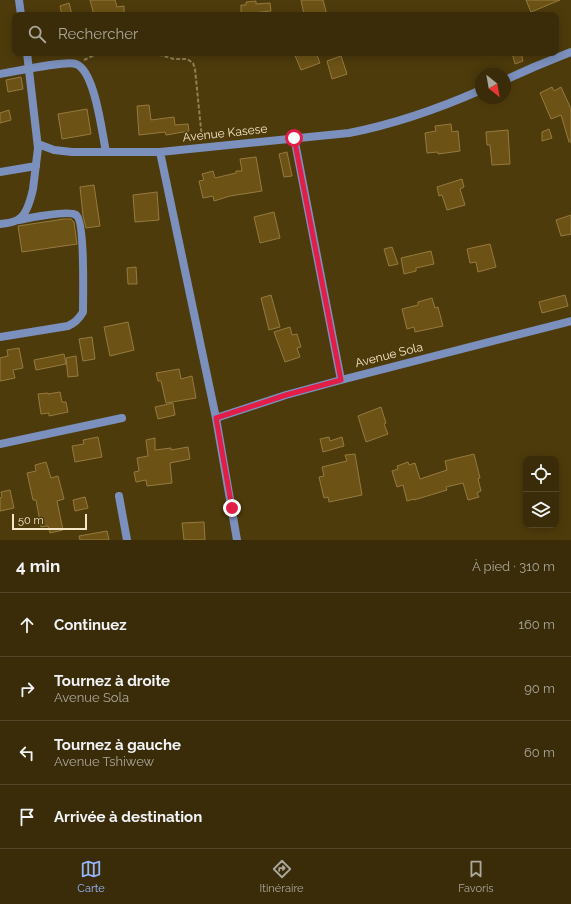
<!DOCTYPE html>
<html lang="fr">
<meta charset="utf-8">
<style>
body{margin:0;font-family:Raleway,sans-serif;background:#453817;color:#f1f3f6}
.controls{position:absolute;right:12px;bottom:12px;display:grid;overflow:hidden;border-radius:8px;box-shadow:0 2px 10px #0003}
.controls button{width:36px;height:36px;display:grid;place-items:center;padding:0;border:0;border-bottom:1px solid #54482a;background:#3a2c09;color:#f1f3f6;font:20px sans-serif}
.compass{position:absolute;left:475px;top:68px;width:36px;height:36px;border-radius:50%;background:#3a2c09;box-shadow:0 2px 10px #0003;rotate:149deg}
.scale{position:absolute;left:12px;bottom:10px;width:75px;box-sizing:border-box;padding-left:4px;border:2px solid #f4e6c8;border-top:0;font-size:11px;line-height:14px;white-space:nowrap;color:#f4e6c8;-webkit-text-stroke:3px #4e3b0c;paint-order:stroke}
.stop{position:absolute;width:12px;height:12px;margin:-9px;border:3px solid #e11d48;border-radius:50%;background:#fff}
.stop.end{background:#e11d48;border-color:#fff;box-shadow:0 1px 4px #0008}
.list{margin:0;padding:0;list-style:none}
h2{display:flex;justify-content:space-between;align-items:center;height:52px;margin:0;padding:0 16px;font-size:17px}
h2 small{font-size:13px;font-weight:400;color:#aba79c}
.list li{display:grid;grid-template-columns:26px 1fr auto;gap:12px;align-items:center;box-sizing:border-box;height:64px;padding:0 16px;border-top:1px solid #54482a}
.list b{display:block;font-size:15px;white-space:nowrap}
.list p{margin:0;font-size:13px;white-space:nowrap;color:#aba79c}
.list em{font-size:13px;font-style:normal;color:#aba79c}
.icon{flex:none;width:22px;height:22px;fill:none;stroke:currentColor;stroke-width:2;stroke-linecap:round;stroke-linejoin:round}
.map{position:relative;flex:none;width:571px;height:540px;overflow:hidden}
.search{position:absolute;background:#3a2c09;box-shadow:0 2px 10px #0003;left:12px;right:12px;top:12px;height:44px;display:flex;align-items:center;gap:10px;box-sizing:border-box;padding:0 14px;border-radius:8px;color:#aba79c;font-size:15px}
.sheet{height:308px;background:#3a2c09}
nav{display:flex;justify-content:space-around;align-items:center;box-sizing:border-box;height:56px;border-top:1px solid #54482a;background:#3a2c09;font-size:11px;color:#aba79c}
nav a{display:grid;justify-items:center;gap:2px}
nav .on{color:#95b6fd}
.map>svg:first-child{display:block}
</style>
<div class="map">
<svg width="571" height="540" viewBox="0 0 571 540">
<rect width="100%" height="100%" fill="#4e3b0c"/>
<path fill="#6c5215" stroke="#957a40" d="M 90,0 L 115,0 L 117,7 L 124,6 L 124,15 L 94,15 Z
M 301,0 L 323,0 L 327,15 L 304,15 Z
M 526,0 L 560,0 L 531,12 Z
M 256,1 L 256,4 L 270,3 L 271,11 L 241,14 L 241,5 L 246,5 L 246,2 Z
M 69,3 L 72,15 L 62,15 L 60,6 Z
M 294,53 L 316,53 L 320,63 L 301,70 Z
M 512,53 L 521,53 L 523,61 L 515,64 Z
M 341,56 L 347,74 L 332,79 L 327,61 Z
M 21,77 L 23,89 L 8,92 L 6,80 Z
M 552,87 L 554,91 L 561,87 L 571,109 L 571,142 L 569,142 L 561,115 L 551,119 L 540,93 Z
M 149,105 L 151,120 L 174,117 L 175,125 L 188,124 L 189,131 L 166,135 L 165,132 L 139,135 L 137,106 Z
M 87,109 L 91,134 L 62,139 L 58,114 Z
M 9,110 L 11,120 L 0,123 L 0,113 Z
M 451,124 L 452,132 L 458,131 L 460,151 L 438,154 L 438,152 L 427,153 L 425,133 L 436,131 L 435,126 Z
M 549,129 L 552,138 L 542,141 L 542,132 Z
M 508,130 L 510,164 L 492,165 L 490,145 L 487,145 L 486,132 Z
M 287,152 L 292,176 L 284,177 L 279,154 Z
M 256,157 L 262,191 L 230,196 L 214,201 L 213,196 L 203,198 L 199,181 L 204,180 L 202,174 L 213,171 L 215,178 L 236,173 L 236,171 L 242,171 L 240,159 Z
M 462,179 L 464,187 L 460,189 L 465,205 L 447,210 L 442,195 L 439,196 L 437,187 Z
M 94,185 L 100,226 L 86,228 L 83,216 L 80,187 Z
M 157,192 L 159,220 L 135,222 L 133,195 Z
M 274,212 L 280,238 L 260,243 L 254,217 Z
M 571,215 L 571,234 L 561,236 L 556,220 Z
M 64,219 L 71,219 L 74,222 L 77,244 L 22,252 L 18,226 Z
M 490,244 L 496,267 L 478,272 L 476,262 L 470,263 L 467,249 Z
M 392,247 L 398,264 L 389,266 L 384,249 Z
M 431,251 L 434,264 L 416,268 L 416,271 L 404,274 L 401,258 Z
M 136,267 L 137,284 L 128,284 L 127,268 Z
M 271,295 L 280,327 L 269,330 L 261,298 Z
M 565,295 L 568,306 L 542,313 L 539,302 Z
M 432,298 L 435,308 L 438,307 L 443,326 L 415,332 L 414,327 L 407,329 L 402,309 L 418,305 L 418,302 Z
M 128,322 L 134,350 L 110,356 L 104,327 Z
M 290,327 L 292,335 L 297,334 L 301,347 L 297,348 L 300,357 L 285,362 L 274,332 Z
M 92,337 L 95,359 L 83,361 L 79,339 Z
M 19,348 L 23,368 L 13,370 L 15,378 L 0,381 L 0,358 L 8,356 L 7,350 Z
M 64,354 L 66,364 L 36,370 L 34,360 Z
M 76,356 L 78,376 L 68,377 L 66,358 Z
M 179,369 L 181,379 L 192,376 L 196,398 L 166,403 L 161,381 L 158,381 L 156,373 Z
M 60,392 L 62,402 L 66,402 L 68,412 L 49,416 L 49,413 L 41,414 L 38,394 L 48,393 L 48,394 Z
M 173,403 L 175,415 L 158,419 L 155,407 Z
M 381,407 L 386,423 L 384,424 L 388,434 L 366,442 L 358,416 Z
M 98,437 L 102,457 L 75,462 L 72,446 L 84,444 L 83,440 Z
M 329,437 L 330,441 L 342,437 L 344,446 L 323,452 L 320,439 Z
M 155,438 L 155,450 L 171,448 L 171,450 L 188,447 L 190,459 L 170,463 L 172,483 L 147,486 L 146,480 L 136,482 L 134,472 L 139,471 L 137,458 L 148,456 L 146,440 Z
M 355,454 L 362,495 L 329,502 L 328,497 L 324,498 L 319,477 L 324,476 L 322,467 L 347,461 L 345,455 Z
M 474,454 L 480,478 L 478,479 L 481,491 L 477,493 L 479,497 L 468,500 L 463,483 L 446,487 L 447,490 L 414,500 L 414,499 L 407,501 L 403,485 L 397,487 L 392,471 L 398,469 L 397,466 L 408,462 L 409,465 L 415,463 L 420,479 L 447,470 L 445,461 Z
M 46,462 L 51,478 L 58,476 L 64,499 L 57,501 L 63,530 L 50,533 L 48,526 L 41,527 L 36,500 L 33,500 L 27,473 L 36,471 L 35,465 Z
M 10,490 L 14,508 L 0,511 L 0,498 L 2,497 L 1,492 Z
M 85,497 L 88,508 L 75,511 L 73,500 Z
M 204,522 L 205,540 L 184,540 L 182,523 Z
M 107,531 L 109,540 L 80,540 L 79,536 Z"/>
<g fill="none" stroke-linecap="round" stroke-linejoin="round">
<path stroke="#918057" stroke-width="2" stroke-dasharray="4 2" stroke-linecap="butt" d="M 153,53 L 174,59 L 187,59 L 193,63 L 195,69 L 202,139
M 84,60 L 99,53"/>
<path stroke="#7b90bc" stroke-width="8" d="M 19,0 L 21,15
M 0,74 C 13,72 67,60 76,64 C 95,71 102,133 106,152
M 505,80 L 534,67 L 571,52
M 294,137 L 341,380
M 38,144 L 54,150 L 72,152 L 160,152 L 349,133 C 395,124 438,109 481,90
M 160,152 L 216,418 L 237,540
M 0,172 L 36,166
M 0,224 C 6,223 14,223 19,219 C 27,214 31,198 33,189 L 38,148 L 27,53
M 0,337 L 68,326 C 75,323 79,319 83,312 C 83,298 85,220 76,215 C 69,210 29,218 19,220
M 216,418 L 286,395 L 341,380 L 571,321
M 0,444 L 122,418
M 119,496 L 127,540"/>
</g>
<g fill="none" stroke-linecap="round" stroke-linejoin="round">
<path stroke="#e11d48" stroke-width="5" d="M 232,508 L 216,418 L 286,395 L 341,380 L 294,138"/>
</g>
<g text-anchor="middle" stroke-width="3" stroke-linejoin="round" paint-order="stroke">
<g font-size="12" fill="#f4e6c8" stroke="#4e3b0c">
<text transform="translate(225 133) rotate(-6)" y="4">Avenue Kasese</text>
<text transform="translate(389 355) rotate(-14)" y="4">Avenue Sola</text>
</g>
</g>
</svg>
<div class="controls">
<button><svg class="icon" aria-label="locate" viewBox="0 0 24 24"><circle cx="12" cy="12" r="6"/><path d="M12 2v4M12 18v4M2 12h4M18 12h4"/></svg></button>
<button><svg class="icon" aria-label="layers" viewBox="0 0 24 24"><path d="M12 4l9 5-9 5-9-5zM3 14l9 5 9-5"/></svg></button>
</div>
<svg class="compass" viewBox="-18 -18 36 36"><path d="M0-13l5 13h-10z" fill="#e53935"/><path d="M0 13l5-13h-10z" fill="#aba79c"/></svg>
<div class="scale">50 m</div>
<div class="stop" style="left:294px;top:138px"></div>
<div class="stop end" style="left:232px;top:508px"></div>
<div class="search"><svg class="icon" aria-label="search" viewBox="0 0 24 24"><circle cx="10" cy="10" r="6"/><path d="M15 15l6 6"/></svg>Rechercher</div>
</div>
<section class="sheet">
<h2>4 min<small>À pied · 310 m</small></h2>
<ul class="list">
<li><svg class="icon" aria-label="ahead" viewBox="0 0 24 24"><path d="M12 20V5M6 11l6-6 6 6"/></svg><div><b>Continuez</b></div><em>160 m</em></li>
<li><svg class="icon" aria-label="right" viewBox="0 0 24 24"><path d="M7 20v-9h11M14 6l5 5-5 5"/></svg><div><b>Tournez à droite</b><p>Avenue Sola</p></div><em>90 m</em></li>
<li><svg class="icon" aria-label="left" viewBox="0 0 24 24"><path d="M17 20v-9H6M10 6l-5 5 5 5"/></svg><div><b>Tournez à gauche</b><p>Avenue Tshiwew</p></div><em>60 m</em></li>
<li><svg class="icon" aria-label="arrive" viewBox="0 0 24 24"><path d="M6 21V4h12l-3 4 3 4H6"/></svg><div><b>Arrivée à destination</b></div></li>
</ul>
</section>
<nav>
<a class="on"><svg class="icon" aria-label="map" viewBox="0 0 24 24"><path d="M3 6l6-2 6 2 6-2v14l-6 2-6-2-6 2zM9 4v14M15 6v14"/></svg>Carte</a>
<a><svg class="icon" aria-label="directions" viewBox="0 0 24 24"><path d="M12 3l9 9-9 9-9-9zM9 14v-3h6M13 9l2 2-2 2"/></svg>Itinéraire</a>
<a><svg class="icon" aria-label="saved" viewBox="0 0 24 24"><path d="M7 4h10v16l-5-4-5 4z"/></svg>Favoris</a>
</nav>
